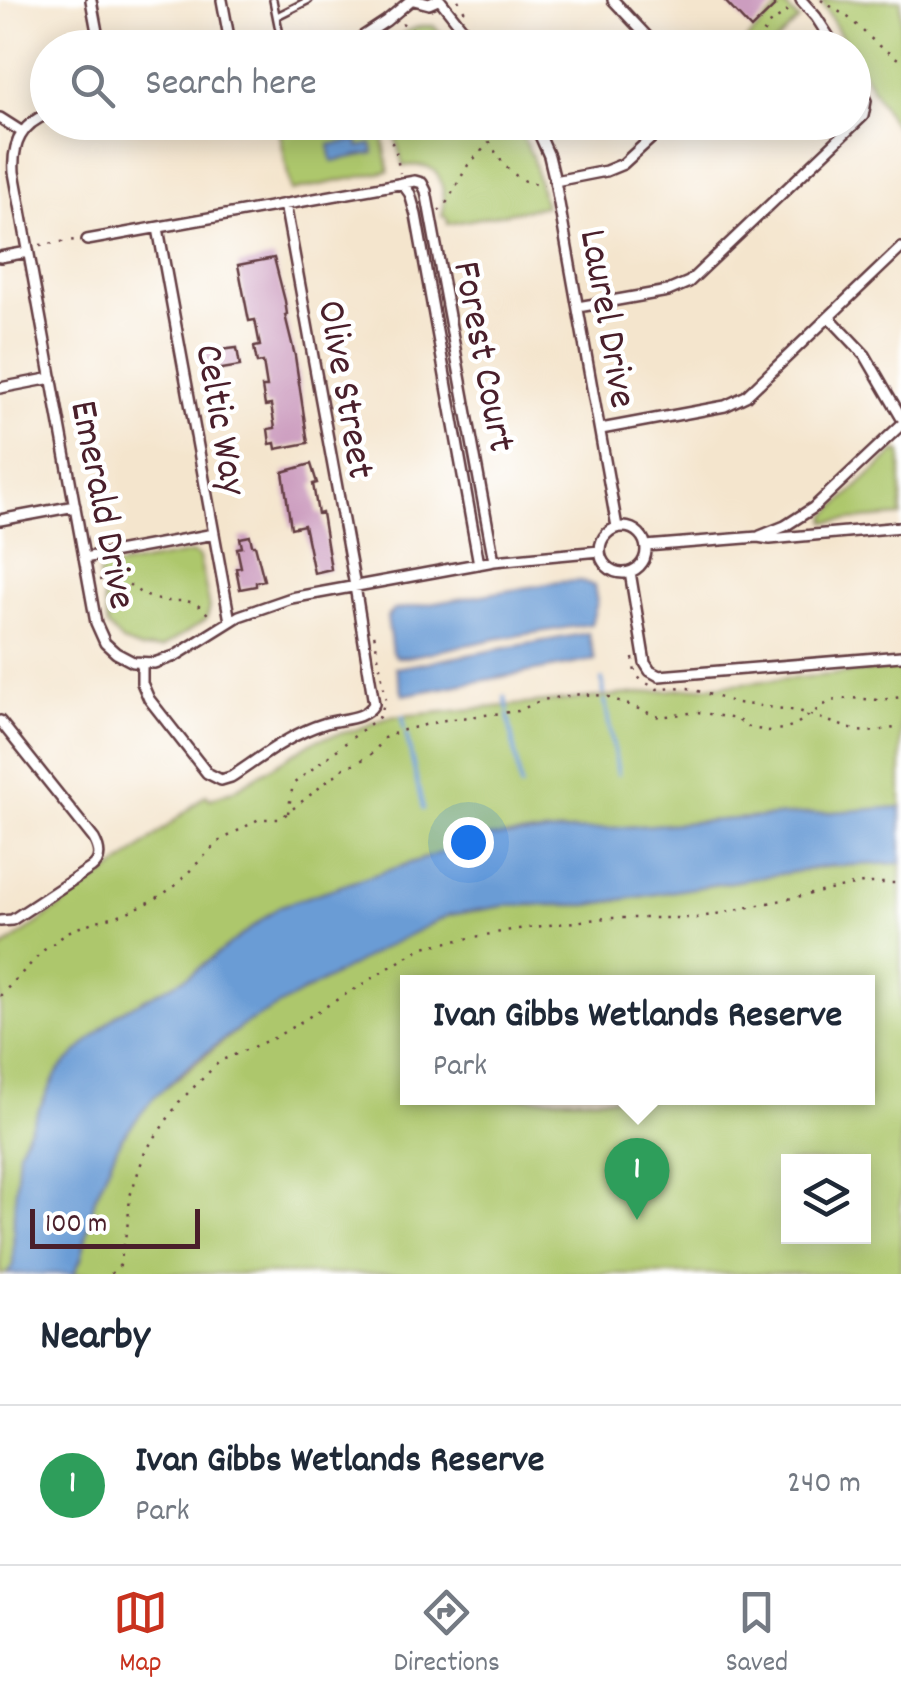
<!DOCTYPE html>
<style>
body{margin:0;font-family:Dekko,sans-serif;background:#f6f6f7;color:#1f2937}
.controls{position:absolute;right:30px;bottom:30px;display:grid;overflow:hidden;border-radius:0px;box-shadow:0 5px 25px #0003}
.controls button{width:90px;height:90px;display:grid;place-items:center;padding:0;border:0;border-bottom:2px solid #e0e1e3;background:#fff;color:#1f2937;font:50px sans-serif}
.scale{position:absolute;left:30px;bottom:25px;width:170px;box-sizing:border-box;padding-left:10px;border:5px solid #4a1f2b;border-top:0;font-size:28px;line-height:35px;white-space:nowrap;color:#4a1f2b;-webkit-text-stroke:8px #fff;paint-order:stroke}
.you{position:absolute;left:468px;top:842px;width:35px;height:35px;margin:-25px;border:8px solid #fff;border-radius:50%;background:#1a73e8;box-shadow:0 0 0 15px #1a73e833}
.badge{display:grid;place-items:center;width:65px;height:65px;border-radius:50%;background:#c8321e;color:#fff;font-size:32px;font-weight:700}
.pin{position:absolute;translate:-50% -82px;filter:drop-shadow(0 2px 5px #0008)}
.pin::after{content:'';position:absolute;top:52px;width:35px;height:30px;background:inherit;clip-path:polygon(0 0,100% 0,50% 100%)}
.popup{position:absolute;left:400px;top:975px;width:475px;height:130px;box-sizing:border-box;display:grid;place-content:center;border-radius:0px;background:#fff;filter:drop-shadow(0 2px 8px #0005);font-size:32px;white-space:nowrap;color:#747a83}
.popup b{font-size:38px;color:#1f2937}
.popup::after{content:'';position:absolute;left:50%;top:100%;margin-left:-20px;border:20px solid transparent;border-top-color:#fff}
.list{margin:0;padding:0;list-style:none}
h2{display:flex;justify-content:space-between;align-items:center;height:130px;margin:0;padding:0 40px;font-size:42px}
h2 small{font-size:32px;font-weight:400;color:#747a83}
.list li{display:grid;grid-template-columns:65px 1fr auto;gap:30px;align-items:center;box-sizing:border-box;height:160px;padding:0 40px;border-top:2px solid #e0e1e3}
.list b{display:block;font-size:38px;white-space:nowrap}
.list p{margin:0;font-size:32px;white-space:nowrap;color:#747a83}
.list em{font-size:32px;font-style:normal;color:#747a83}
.icon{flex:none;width:55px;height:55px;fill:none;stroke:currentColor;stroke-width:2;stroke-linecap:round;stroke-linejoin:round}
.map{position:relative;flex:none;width:901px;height:1274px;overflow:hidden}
.search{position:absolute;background:#fff;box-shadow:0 5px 25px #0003;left:30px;right:30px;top:30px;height:110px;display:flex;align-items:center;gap:25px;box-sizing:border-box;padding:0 35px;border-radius:55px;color:#747a83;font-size:38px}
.sheet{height:290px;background:#fff}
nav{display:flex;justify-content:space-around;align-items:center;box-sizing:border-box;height:140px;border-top:2px solid #e0e1e3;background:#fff;font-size:28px;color:#747a83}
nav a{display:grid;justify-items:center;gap:5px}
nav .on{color:#c8321e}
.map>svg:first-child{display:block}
</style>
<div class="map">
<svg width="901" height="1274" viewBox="0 0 901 1274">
<rect width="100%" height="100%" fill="#fff"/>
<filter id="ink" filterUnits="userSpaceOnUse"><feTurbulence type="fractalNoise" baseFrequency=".01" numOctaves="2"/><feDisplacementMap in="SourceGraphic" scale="20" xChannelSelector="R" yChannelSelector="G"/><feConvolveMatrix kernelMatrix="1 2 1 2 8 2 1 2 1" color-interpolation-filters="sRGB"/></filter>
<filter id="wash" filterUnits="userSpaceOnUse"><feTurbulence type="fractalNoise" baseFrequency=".0048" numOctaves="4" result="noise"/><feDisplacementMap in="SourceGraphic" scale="40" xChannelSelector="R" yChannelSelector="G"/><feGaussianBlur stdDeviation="2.25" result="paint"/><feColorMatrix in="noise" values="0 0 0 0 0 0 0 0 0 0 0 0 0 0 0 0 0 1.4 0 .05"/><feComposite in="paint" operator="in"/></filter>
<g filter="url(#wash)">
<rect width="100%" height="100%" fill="#f4e5cd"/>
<path fill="#adc76c" stroke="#7c734c" stroke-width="2.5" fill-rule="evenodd" d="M 820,0 L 901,0 L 901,133 L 890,119 L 854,57 L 854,48 L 848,47 Z
M 783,4 L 799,20 L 771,47 L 739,47 Z
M 421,26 L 434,26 L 455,47 L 385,47 L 405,32 Z
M 278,123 L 378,123 L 381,126 L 389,171 L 291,191 Z
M 392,123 L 516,123 L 532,156 L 545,206 L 448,224 L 447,218 L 442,216 C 446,204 444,175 430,168 C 422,164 412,166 403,166 Z
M 896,451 L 901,452 L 901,516 L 826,522 L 827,515 Z
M 192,553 L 199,557 L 210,608 L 206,620 L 161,648 L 141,649 L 122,642 L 108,627 L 99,574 L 104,569 Z
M 901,668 L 901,807 L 489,837 L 280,906 L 190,975 L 117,1014 L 14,1212 L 13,1266 L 7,1274 L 0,1274 L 0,950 L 127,859 L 206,795 L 210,799 L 234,790 L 316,740 L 358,729 L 390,717 Z
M 901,862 L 901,1274 L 74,1274 L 81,1259 L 95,1198 L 120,1140 L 154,1097 L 242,1026 L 383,948 L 449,915 L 510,905 L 588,905 L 825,867 ZM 407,982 L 867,982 L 867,1098 L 407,1098 ZM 788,1162 L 864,1162 L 864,1236 L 788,1236 Z"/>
<path fill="#6b9cd5" stroke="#5a5e80" stroke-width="2.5" d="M 357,140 L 359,147 L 372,144 L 374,153 L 332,161 L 329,145 Z
M 582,581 L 594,586 L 597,603 L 591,624 L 495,639 L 408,657 L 397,657 L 392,652 L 387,617 L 394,610 L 559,582 Z
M 588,633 L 595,660 L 403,695 L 396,668 Z
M 901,807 L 901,863 L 830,866 L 588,905 L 510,905 L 449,915 L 383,948 L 242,1026 L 197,1059 L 154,1097 L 120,1140 L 95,1198 L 81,1259 L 74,1274 L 7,1274 L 13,1266 L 14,1212 L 19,1149 L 58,1071 L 117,1014 L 190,975 L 280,906 L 489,837 Z"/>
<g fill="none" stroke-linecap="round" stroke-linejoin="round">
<path stroke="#6b9cd5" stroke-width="4" d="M 602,680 L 604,693
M 505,697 L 508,710
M 605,701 L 618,774
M 508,715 L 521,787
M 403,716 L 404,728
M 406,733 L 423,809"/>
</g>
<g id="blocks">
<path fill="#cc9dbf" d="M 724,0 L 770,0 L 775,6 L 751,29 Z
M 317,122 L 356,122 L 356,127 L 320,134 Z
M 274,258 L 285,301 L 287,314 L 285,315 L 295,356 L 308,443 L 276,449 L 275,443 L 270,444 L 268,429 L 275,428 L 271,405 L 265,406 L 262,387 L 267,387 L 263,362 L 257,363 L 254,347 L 260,346 L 255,320 L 249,321 L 238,265 Z
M 237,348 L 240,366 L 204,372 L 202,352 Z
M 311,464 L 317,483 L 313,484 L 318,514 L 322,513 L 331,569 L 314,573 L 304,525 L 291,528 L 283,472 Z
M 250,536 L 252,545 L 255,545 L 264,580 L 256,582 L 256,586 L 240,589 L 236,568 L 241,567 L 237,548 L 242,547 L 240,538 Z"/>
</g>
</g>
<g filter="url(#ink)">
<use href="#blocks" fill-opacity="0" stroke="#643d43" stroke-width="2.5"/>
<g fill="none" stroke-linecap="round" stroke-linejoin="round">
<g stroke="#643d43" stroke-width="10">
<path id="lane" d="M 273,0 L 282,45
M 277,16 L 309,0"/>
</g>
<g stroke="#643d43" stroke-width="14">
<path id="street" d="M 91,0 L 100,48
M 222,0 L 231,48
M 414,0 L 429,4 L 438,0
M 440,0 L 478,48
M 613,0 L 658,48
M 801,0 L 816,17 L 836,48
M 345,48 L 386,21 L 411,0
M 48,114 C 21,124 12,144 14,172 L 96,623 L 105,643 L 116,653 L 133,662 L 154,663 L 175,656 L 239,616 L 291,598 L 494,561 L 600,551
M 0,118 L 22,132
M 534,122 L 549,156 L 555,181 L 617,527
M 555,181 L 606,171 L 623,164 L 669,122
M 402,183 L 410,194 L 416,215 L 479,564
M 158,228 L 230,621
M 87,240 L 415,181 L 422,183 L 426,191 L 494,561
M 0,257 L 28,252
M 578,307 L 668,291 L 689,282 L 863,116 L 866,101 L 854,76
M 829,317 L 865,355 L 901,417
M 0,388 L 52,378
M 601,429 L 725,406 L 746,396 L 901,248
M 0,520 L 75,506
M600 550a23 23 0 1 1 46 0a23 23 0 1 1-46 0Z
M 760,536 L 785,526 L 813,508 L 901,425
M 646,546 L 758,537 L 770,539 L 901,527
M 84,558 L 214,534
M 630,572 L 645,663 L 650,671 L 659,676 L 901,656
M 142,663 L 142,683 L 149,699 L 207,773 L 221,780 L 231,777 C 260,758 290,734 323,724 C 341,718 364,721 374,704 L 355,586 L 285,204
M 0,721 L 94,839 C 100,850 102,860 91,868 L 12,920 L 0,921"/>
</g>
<path stroke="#643d43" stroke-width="2.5" stroke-dasharray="2.5 8" stroke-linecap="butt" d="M 458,0 L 465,12 L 462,14
M 821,0 L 849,18 L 879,46 L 901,61
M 402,23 L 430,39
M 380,48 L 381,42
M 438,48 L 431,40 L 449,26
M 750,48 L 760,41 L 767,25 L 783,15 L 792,4
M 386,122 L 388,134 L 396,152 L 400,173
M 481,122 C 492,150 509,184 544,185
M 439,211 L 447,202 L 468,165 L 489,143
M 40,245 L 75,240
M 99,580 C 131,574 127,590 152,598 C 179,607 189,590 212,619
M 633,658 L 635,673 L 641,680 L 657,689 L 672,687 L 688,688 L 737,703 L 799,711 L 857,731 L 869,732 L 901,727
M 288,813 L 293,784 L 379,717 L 386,700 L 373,628
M 0,996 L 44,950 L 70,931 L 93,922 L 123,914 L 152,901 L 175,886 L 218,842 L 259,819 L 280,819 L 344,768 L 364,759 L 375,751 L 384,738 L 400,731 L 445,720 L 518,711 L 542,700 L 581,694 L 606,696 L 659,717 L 698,712 L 736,719 L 751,728 L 768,731 L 783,729 L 795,725 L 830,701 L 850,698 L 880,700 L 901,697
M 111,1274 L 120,1265 L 128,1222 L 130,1196 L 145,1152 L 179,1102 L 220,1061 L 276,1037 L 423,947 L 511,930 L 605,918 L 697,918 L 863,883 L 901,883"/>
<use href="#lane" stroke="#fff" stroke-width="5"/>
<use href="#street" stroke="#fff" stroke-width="9"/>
</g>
</g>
<g text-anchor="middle" stroke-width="9" stroke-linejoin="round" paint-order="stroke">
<g font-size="40" fill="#4a1f2b" stroke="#fff">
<text transform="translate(611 318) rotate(80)" y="14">Laurel Drive</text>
<text transform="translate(487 356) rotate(79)" y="14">Forest Court</text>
<text transform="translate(349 389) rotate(80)" y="14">Olive Street</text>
<text transform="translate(224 419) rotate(80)" y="14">Celtic Way</text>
<text transform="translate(106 504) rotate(79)" y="14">Emerald Drive</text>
</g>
</g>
</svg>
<div class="controls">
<button><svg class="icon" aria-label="layers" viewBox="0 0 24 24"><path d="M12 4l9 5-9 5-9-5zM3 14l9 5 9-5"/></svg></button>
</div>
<div class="scale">100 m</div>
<div class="you"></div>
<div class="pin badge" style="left:637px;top:1220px;background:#2e9e5b">1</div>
<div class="popup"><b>Ivan Gibbs Wetlands Reserve</b>Park</div>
<div class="search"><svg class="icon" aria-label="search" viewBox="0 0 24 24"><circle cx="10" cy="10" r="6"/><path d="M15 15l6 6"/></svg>Search here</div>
</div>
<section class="sheet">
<h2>Nearby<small></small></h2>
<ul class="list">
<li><span class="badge" style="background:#2e9e5b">1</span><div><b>Ivan Gibbs Wetlands Reserve</b><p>Park</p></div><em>240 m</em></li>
</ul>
</section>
<nav>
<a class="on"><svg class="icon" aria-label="map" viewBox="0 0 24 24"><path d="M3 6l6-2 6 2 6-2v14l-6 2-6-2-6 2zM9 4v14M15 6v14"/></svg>Map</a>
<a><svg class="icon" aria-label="directions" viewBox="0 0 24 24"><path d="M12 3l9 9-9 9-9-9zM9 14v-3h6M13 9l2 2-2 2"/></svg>Directions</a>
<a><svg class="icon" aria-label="saved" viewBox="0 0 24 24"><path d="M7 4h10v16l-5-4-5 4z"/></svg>Saved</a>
</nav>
